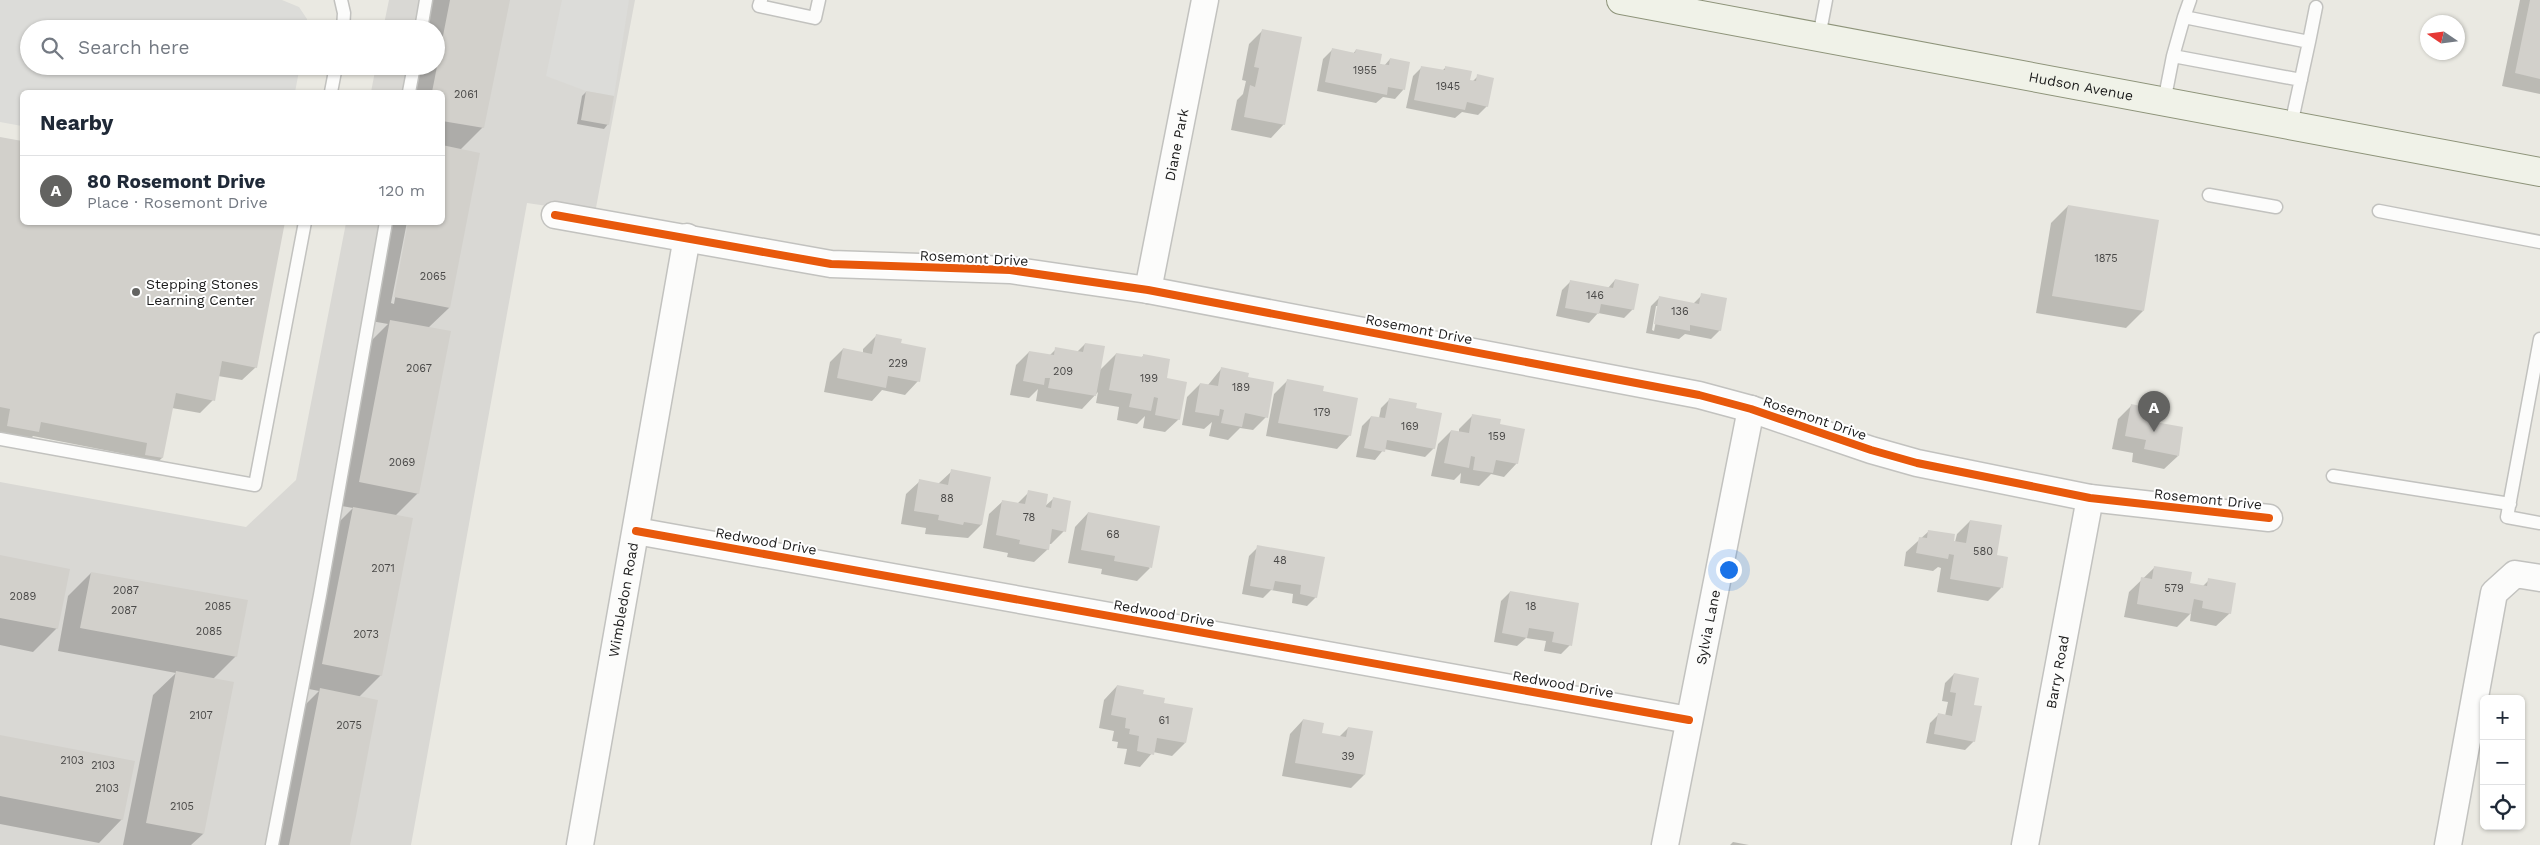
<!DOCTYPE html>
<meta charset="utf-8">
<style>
body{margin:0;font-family:"Work Sans",sans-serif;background:#f6f6f7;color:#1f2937}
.controls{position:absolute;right:15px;bottom:15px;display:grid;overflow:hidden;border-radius:8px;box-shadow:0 1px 4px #0004}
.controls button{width:45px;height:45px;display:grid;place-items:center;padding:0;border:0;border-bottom:1px solid #e0e1e3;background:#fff;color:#1f2937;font:25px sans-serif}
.compass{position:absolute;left:2420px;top:15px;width:45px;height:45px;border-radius:50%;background:#fff;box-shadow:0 1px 4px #0004;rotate:283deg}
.you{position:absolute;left:1728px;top:569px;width:18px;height:18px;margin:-12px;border:4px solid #fff;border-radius:50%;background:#1a73e8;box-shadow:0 0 0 8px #1a73e833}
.badge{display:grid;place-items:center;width:32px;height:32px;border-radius:50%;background:#636361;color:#fff;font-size:16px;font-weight:700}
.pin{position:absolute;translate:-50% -41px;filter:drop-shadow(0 1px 2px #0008)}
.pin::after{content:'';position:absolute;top:26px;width:18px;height:15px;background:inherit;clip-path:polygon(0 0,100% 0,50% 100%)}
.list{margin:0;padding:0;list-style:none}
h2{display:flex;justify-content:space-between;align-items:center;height:65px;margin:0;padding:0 20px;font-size:21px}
h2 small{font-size:16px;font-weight:400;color:#747a83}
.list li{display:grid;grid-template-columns:32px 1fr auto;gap:15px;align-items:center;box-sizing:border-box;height:70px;padding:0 20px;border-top:1px solid #e0e1e3}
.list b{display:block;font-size:19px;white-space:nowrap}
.list p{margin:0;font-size:16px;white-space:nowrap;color:#747a83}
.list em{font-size:16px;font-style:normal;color:#747a83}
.icon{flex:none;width:28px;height:28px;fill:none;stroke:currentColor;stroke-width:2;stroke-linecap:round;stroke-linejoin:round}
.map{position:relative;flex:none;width:2540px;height:845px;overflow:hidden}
.search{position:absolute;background:#fff;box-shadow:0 1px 4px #0004;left:20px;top:20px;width:425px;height:55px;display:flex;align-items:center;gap:12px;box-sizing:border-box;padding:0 18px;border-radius:28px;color:#747a83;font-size:19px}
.panel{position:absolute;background:#fff;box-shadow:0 1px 4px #0004;left:20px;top:90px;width:425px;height:135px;border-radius:8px}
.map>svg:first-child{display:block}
</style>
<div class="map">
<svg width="2540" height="845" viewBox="0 0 2540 845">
<rect width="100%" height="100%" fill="#eae9e2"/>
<path fill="#d9d8d4" d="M 389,0 L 635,0 L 595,213 L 527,203 L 411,845 L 0,845 L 0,482 L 246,527 L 296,480 L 346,223 L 442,222 L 442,92 L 371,92 L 376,66 L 436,66 L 436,29 L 383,29 Z"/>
<path fill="#dcdcd9" d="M 0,0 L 282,0 L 299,7 L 307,19 L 306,29 L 29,29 L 29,66 L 300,66 L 295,92 L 22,92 L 22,126 L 0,122 Z
M 562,0 L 629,0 L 614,96 L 586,91 L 546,76 Z"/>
<path fill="#0003" fill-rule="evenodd" d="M 432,0 L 509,0 L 483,127 L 460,150 L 449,308 L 428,328 L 418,493 L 395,516 L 381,675 L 359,697 L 349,845 L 271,845 L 297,713 L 319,691 L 299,687 L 330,531 L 353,508 L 336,505 L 367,345 L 388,324 L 371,321 L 390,222 L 407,222 L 391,303 L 394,304 L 409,222 L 442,222 L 442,92 L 414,92 L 419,66 L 436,66 L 436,29 L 426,29 Z
M 2520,0 L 2540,0 L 2540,94 L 2502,86 Z
M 1262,31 L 1284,124 L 1271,138 L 1231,130 L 1237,100 L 1243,94 L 1246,81 L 1242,80 L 1249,44 Z
M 1332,50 L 1353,54 L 1356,50 L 1384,66 L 1390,59 L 1409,63 L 1403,90 L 1395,99 L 1383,97 L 1376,103 L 1317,91 L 1323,59 Z
M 1422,67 L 1442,71 L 1446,67 L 1472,82 L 1478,76 L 1487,106 L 1478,115 L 1462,112 L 1455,118 L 1406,108 L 1413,76 Z
M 586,92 L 608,124 L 604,129 L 577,124 L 582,96 Z
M 0,138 L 22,142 L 22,222 L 256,367 L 242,380 L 218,376 L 213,400 L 200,413 L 172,408 L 162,458 L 148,471 L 132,468 L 135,456 L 33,436 L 25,445 L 0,440 Z
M 2068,206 L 2143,311 L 2126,328 L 2036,313 L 2051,223 Z
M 1615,280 L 1633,309 L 1624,318 L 1598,313 L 1589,323 L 1556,316 L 1562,290 L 1571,281 L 1608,288 Z
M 1702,295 L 1720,330 L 1711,339 L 1685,334 L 1679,339 L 1646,333 L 1651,306 L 1660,297 L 1693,304 ZM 1656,306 L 1659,306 L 1654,331 L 1652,330 Z
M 877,335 L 899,344 L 918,381 L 905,395 L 882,390 L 872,401 L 824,392 L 830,362 L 843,349 L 863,353 L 863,349 Z
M 1085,344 L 1100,370 L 1116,354 L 1141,358 L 1144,355 L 1165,379 L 1179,419 L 1165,432 L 1143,428 L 1145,416 L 1137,424 L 1117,420 L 1119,407 L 1096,403 L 1098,392 L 1082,409 L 1036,401 L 1038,389 L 1029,398 L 1010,395 L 1016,365 L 1029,352 L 1049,356 L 1056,349 L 1077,352 Z
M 1221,369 L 1247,378 L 1266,417 L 1253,430 L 1240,428 L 1228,440 L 1209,436 L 1212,422 L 1204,429 L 1182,425 L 1187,397 L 1200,384 L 1208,385 Z
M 1287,381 L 1322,392 L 1350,435 L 1337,449 L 1266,436 L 1274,394 Z
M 1390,399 L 1415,409 L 1434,448 L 1425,457 L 1384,449 L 1375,460 L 1356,457 L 1362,426 L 1371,417 L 1379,418 L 1381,408 Z
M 2131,406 L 2142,421 L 2178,456 L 2164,469 L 2132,462 L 2133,453 L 2112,449 L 2118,419 Z
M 1473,415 L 1498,425 L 1517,463 L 1504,477 L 1491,474 L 1479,486 L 1460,483 L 1461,473 L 1454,480 L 1431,476 L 1438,444 L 1451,431 L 1459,432 L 1459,429 Z
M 952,471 L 990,478 L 981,525 L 968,538 L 925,534 L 926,528 L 901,524 L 906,494 L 920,481 L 938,484 Z
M 1029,492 L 1044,507 L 1053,499 L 1064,531 L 1051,544 L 1048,544 L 1048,549 L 1034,562 L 1007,557 L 1008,553 L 983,548 L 989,514 L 1003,501 L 1017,504 Z
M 1088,513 L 1150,568 L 1137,581 L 1101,574 L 1102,569 L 1068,563 L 1075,527 Z
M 1970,521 L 1995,556 L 2001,588 L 1988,601 L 1937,592 L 1941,568 L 1938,567 L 1933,571 L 1904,566 L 1906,552 L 1929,531 L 1955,542 L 1957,534 Z
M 1258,547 L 1316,597 L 1307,606 L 1292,603 L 1293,594 L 1271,590 L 1263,598 L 1242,594 L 1249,556 Z
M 0,557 L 57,628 L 33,652 L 0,645 Z
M 2155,567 L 2189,584 L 2202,587 L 2209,580 L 2230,613 L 2216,626 L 2190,621 L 2191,613 L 2177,627 L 2124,617 L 2129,592 Z
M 91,573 L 236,656 L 213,679 L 233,683 L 203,834 L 191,845 L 123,845 L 153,695 L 176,673 L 58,651 L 68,596 Z
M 1510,592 L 1570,645 L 1561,654 L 1544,651 L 1546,641 L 1526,638 L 1517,646 L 1494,642 L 1501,601 Z
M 1954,674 L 1972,706 L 1974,741 L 1965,750 L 1926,743 L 1930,723 L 1939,714 L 1945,716 L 1948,702 L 1942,701 L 1945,683 Z
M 1117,686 L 1163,704 L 1185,743 L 1172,756 L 1153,752 L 1140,767 L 1124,764 L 1127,749 L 1117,748 L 1118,742 L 1112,741 L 1114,731 L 1099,728 L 1104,700 Z
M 1303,720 L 1321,734 L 1339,737 L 1348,728 L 1364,775 L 1351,788 L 1282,776 L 1290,734 Z
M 0,736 L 122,819 L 99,843 L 0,824 Z
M 1733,842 L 1749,845 L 1730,845 Z"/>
<path fill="#d2d0cb" d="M 450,0 L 510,0 L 484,128 L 442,121 L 442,92 L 432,92 Z
M 2530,0 L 2540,0 L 2540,79 L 2515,73 Z
M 1262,29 L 1302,37 L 1285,125 L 1244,117 L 1250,85 L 1255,87 L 1259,68 L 1254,67 Z
M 1332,48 L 1355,53 L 1356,49 L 1382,54 L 1380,64 L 1389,65 L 1390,58 L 1410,62 L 1405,90 L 1388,87 L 1387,95 L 1325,82 Z
M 1421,66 L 1445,70 L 1445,66 L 1472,71 L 1470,80 L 1476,81 L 1477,74 L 1494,78 L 1488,107 L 1467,102 L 1465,110 L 1414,100 Z
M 586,91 L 614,96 L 609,125 L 581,120 Z
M 0,137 L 22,141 L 22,222 L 285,222 L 257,368 L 222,361 L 215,401 L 176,393 L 163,458 L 145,455 L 147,443 L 41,422 L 39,432 L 7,426 L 10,409 L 0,407 Z
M 442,145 L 480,153 L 450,308 L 394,297 L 408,222 L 442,222 Z
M 2068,205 L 2159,220 L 2144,311 L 2052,296 Z
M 1615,279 L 1639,284 L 1634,310 L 1601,304 L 1599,314 L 1565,308 L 1570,280 L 1613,288 Z
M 1701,293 L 1727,298 L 1721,331 L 1690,325 L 1690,331 L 1654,324 L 1659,296 L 1699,304 Z
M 390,320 L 451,331 L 419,494 L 359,482 Z
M 876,334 L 902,339 L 901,343 L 926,348 L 920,382 L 888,376 L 886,388 L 837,378 L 843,348 L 872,354 Z
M 1085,343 L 1105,346 L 1096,396 L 1048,388 L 1050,378 L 1045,378 L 1044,385 L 1023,381 L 1029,351 L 1054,355 L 1055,347 L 1083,352 Z
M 1116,353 L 1143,357 L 1143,354 L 1170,359 L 1167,378 L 1187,382 L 1180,420 L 1155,415 L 1158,398 L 1154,397 L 1151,411 L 1129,407 L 1132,394 L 1109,390 Z
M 1221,367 L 1249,373 L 1248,377 L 1274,382 L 1268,418 L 1245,413 L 1242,427 L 1221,423 L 1224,410 L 1220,409 L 1219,416 L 1195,412 L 1200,383 L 1218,386 Z
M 1287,379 L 1324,386 L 1323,391 L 1358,398 L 1351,436 L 1278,423 Z
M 1389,398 L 1417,403 L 1416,408 L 1442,413 L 1435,449 L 1387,440 L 1385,452 L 1364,448 L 1371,416 L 1385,418 Z
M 2131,404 L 2146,407 L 2144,420 L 2183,427 L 2179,456 L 2144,449 L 2146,440 L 2125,436 Z
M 1472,414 L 1501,419 L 1500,424 L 1525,429 L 1518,464 L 1496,460 L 1493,473 L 1473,470 L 1475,457 L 1471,456 L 1469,468 L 1444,463 L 1451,430 L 1469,433 Z
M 951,469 L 991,477 L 982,525 L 964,522 L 963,525 L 938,520 L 939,515 L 914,511 L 919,479 L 948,485 Z
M 1028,490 L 1048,494 L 1046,507 L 1051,508 L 1053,497 L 1071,501 L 1066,532 L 1052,529 L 1049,550 L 1019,544 L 1020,540 L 996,535 L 1002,500 L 1025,504 Z
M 353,507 L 413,518 L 382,676 L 322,664 Z
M 1088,512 L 1160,526 L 1152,568 L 1114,561 L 1115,556 L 1081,550 Z
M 1970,520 L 2002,525 L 1997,555 L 2008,557 L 2003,588 L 1950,579 L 1954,555 L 1949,554 L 1948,559 L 1916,553 L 1919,537 L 1927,538 L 1928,530 L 1955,534 L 1954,541 L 1966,543 Z
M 1257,545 L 1325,557 L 1317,598 L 1300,594 L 1301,585 L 1275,581 L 1273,590 L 1250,586 Z
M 0,555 L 70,569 L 58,629 L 0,618 Z
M 2154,566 L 2192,572 L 2190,583 L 2207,586 L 2208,578 L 2236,583 L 2231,614 L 2202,608 L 2203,601 L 2194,599 L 2191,614 L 2137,604 L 2141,577 L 2152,579 Z
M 91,572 L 248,600 L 237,657 L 80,628 Z
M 1510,591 L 1579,603 L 1572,646 L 1552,642 L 1554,632 L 1529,628 L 1527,638 L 1502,633 Z
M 176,671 L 234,682 L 204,834 L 146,823 Z
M 1954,673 L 1979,678 L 1974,705 L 1982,706 L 1975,742 L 1934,734 L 1938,713 L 1952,716 L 1956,693 L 1950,692 Z
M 1117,685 L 1144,690 L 1143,694 L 1165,698 L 1164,703 L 1193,708 L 1186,743 L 1157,738 L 1154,755 L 1137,751 L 1139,736 L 1129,734 L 1130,729 L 1125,728 L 1126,718 L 1111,715 Z
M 320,688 L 378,700 L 356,816 L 350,845 L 289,845 Z
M 1303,719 L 1324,723 L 1322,733 L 1346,737 L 1348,727 L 1373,731 L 1365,775 L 1295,763 Z
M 0,735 L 135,761 L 123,820 L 0,796 Z"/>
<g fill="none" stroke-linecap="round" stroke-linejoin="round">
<g stroke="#c2c2bf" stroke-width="15">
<path id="lane" d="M 341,0 L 344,13 L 343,29
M 761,0 L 759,6 L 815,18 L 819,0
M 2184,17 L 2190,0
M 421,29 L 426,0
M 1819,37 L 1826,0
M 2309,42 L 2316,7
M 2173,56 L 2301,80
M 331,92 L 336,66
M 409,92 L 414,66
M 2164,102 L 2173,56 L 2184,17 L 2309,42 L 2291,125
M 2209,195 L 2276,207
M 2379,211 L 2540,242
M 2540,339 L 2507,517 L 2540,523
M 0,439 L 255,485 L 305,222
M 2333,476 L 2510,504
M 272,845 L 320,595 L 386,222"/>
</g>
<g stroke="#c2c2bf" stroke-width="29">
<g id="street">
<path d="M 555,215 L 831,264 L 1010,270 L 1148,290 L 1699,395 L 1751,409 L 1871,450 L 1917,463 L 2090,498 L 2269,518"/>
<path id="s1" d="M 1148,290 L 1205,0"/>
<path d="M 636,531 L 1689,720"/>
<path id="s2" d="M 580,845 L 687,237"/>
<path id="s3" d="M 1665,845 L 1751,409"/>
<path id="s4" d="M 2025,845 L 2090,498"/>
<path d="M 2448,845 L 2494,593 L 2515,574 L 2540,578"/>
</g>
</g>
<g stroke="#8e947a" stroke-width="30">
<g id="secondary">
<path id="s5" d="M 1621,0 L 2540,172"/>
</g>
</g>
<use href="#lane" stroke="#fcfcfb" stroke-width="12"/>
<use href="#street" stroke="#fcfcfb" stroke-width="26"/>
<use href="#secondary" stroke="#f0f2e8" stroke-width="28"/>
<g stroke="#fff" stroke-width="11">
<path id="cycleway" d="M 555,215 L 831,264 L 1010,270 L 1148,290 L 1699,395 L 1751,409 L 1871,450 L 1917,463 L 2090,498 L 2269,518
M 636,531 L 1689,720"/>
</g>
<use href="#cycleway" stroke="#e8590c" stroke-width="8"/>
</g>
<circle fill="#636361" stroke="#fff" stroke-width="2" cx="136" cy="292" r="5"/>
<g text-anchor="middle" stroke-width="4" stroke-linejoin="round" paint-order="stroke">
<g font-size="11" fill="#4a4948">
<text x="1365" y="74">1955</text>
<text x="1448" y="90">1945</text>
<text x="466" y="98">2061</text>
<text x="2106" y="262">1875</text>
<text x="433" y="280">2065</text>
<text x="1595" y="299">146</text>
<text x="1680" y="315">136</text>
<text x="898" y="367">229</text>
<text x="419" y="372">2067</text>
<text x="1063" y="375">209</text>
<text x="1149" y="382">199</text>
<text x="1241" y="391">189</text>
<text x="1322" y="416">179</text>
<text x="1410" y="430">169</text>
<text x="1497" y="440">159</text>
<text x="402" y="466">2069</text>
<text x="947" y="502">88</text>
<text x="1029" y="521">78</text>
<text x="1113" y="538">68</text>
<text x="1983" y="555">580</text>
<text x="1280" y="564">48</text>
<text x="383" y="572">2071</text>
<text x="2174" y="592">579</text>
<text x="126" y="594">2087</text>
<text x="23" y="600">2089</text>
<text x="218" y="610">2085</text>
<text x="1531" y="610">18</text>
<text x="124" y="614">2087</text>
<text x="209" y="635">2085</text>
<text x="366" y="638">2073</text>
<text x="201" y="719">2107</text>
<text x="1164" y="724">61</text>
<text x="349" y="729">2075</text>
<text x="1348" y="760">39</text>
<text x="72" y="764">2103</text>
<text x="103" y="769">2103</text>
<text x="107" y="792">2103</text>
<text x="182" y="810">2105</text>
</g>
<g font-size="14" fill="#1b1b1b" stroke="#fff">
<text dy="5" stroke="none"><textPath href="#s5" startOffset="468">Hudson Avenue</textPath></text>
<text dy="5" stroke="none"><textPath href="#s1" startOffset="148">Diane Park</textPath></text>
<text transform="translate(974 258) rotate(3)" y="5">Rosemont Drive</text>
<text transform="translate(1419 329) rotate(11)" y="5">Rosemont Drive</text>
<text transform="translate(1815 418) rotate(19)" y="5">Rosemont Drive</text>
<text transform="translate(2208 499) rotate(6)" y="5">Rosemont Drive</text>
<text transform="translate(766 541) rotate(10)" y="5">Redwood Drive</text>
<text dy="5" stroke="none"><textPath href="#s2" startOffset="249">Wimbledon Road</textPath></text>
<text transform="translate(1164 613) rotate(10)" y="5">Redwood Drive</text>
<text dy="5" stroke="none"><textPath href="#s3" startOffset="222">Sylvia Lane</textPath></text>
<text dy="5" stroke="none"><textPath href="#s4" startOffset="176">Barry Road</textPath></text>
<text transform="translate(1563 684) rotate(10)" y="5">Redwood Drive</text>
</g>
<g font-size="14" fill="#1b1b1b" stroke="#fff" text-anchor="start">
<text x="146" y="289">Stepping Stones<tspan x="146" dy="16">Learning Center</tspan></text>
</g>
</g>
</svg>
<div class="controls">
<button>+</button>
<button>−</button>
<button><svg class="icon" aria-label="locate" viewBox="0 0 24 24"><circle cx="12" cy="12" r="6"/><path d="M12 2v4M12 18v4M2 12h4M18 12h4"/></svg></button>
</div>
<svg class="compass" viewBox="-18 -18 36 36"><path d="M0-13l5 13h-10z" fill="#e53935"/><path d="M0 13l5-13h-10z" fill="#747a83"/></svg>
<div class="you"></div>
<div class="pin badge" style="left:2154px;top:432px">A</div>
<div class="search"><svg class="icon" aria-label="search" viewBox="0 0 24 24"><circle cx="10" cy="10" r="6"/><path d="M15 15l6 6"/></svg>Search here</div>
<section class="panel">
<h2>Nearby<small></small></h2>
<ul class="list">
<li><span class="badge">A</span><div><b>80 Rosemont Drive</b><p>Place · Rosemont Drive</p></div><em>120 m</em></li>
</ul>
</section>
</div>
